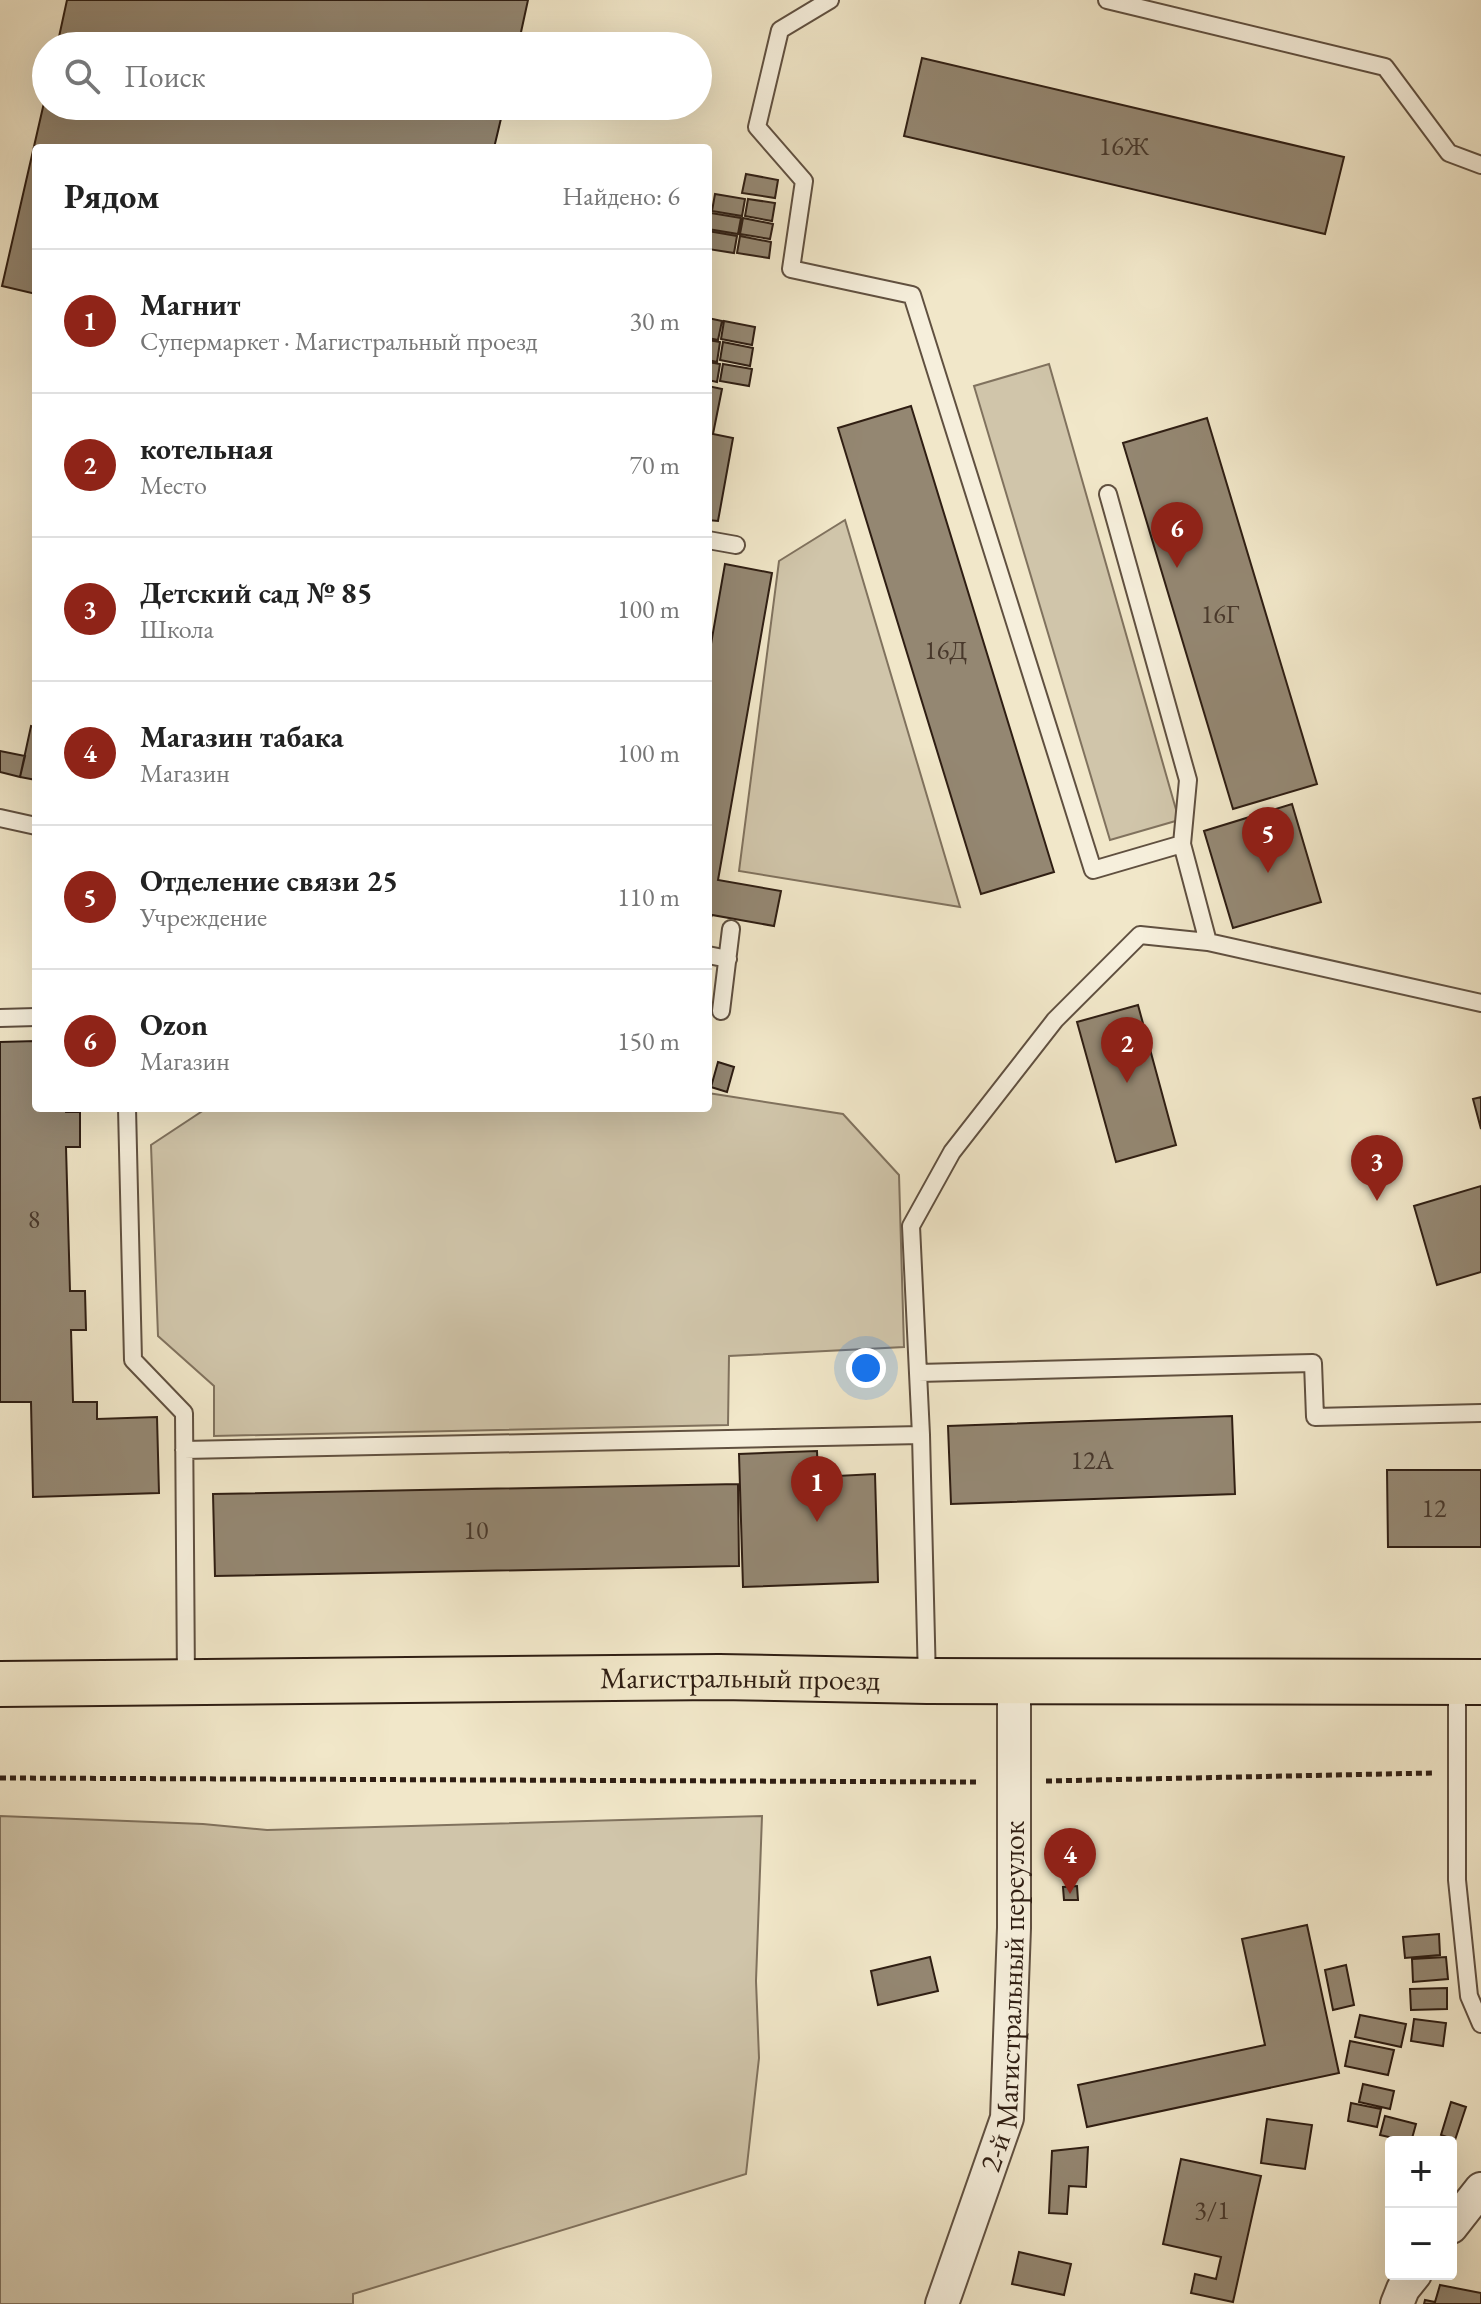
<!DOCTYPE html>
<html lang="ru">
<meta charset="utf-8">
<style>
body{margin:0;font-family:"EB Garamond",serif;background:#f2f2f2;color:#222}
.controls{position:absolute;right:24px;bottom:24px;display:grid;overflow:hidden;border-radius:8px;box-shadow:0 8px 32px #0002}
.controls button{width:72px;height:72px;display:grid;place-items:center;padding:0;border:0;border-bottom:2px solid #e0e0e0;background:#fff;color:#222;font:40px sans-serif}
.you{position:absolute;left:866px;top:1368px;width:28px;height:28px;margin:-20px;border:6px solid #fff;border-radius:50%;background:#1a73e8;box-shadow:0 0 0 12px #1a73e833}
.badge{display:grid;place-items:center;width:52px;height:52px;border-radius:50%;background:#8f2418;color:#fff;font-size:26px;font-weight:700}
.pin{position:absolute;translate:-50% -66px;filter:drop-shadow(0 2px 4px #0008)}
.pin::after{content:'';position:absolute;top:42px;width:28px;height:24px;background:inherit;clip-path:polygon(0 0,100% 0,50% 100%)}
.list{margin:0;padding:0;list-style:none}
h2{display:flex;justify-content:space-between;align-items:center;height:104px;margin:0;padding:0 32px;font-size:34px}
h2 small{font-size:26px;font-weight:400;color:#767676}
.list li{display:grid;grid-template-columns:52px 1fr auto;gap:24px;align-items:center;box-sizing:border-box;height:144px;padding:0 32px;border-top:2px solid #e0e0e0}
.list b{display:block;font-size:30px;white-space:nowrap}
.list p{margin:0;font-size:26px;white-space:nowrap;color:#767676}
.list em{font-size:26px;font-style:normal;color:#767676}
.icon{flex:none;width:44px;height:44px;fill:none;stroke:currentColor;stroke-width:2;stroke-linecap:round;stroke-linejoin:round}
.map{position:relative;flex:none;width:1481px;height:2304px;overflow:hidden}
.search{position:absolute;background:#fff;box-shadow:0 8px 32px #0002;left:32px;top:32px;width:680px;height:88px;display:flex;align-items:center;gap:20px;box-sizing:border-box;padding:0 28px;border-radius:44px;color:#767676;font-size:30px}
.panel{position:absolute;background:#fff;box-shadow:0 8px 32px #0002;left:32px;top:144px;width:680px;height:968px;border-radius:8px}
.map>svg:first-child{display:block}
</style>
<div class="map">
<svg width="1481" height="2304" viewBox="0 0 1481 2304">
<rect width="100%" height="100%" fill="#f1e7c9"/>
<filter id="stains"><feTurbulence type="fractalNoise" baseFrequency=".0025" numOctaves="4"/><feColorMatrix values="0 0 0 0 .2 0 0 0 0 .09 0 0 0 0 .02 0 0 0 .5 -.17"/></filter>
<radialGradient id="worn" r=".72"><stop offset=".6" stop-color="#630" stop-opacity="0"/><stop offset="1" stop-color="#630" stop-opacity=".3"/></radialGradient>
<path fill="#d0c5aa" stroke="#80725e" stroke-width="2" d="M 1049,364 L 1179,820 L 1110,840 L 974,386 Z
M 845,520 L 960,907 L 739,871 L 779,561 Z
M 708,1093 L 843,1114 L 899,1175 L 904,1347 L 729,1356 L 728,1425 L 214,1436 L 214,1386 L 158,1336 L 151,1145 L 207,1108 L 708,1108 Z
M 0,1816 L 203,1824 L 267,1830 L 762,1816 L 756,1981 L 759,2058 L 746,2174 L 353,2294 L 353,2304 L 0,2304 Z"/>
<path fill="#948772" stroke="#2f1e13" stroke-width="2" d="M 67,0 L 528,0 L 518,46 L 57,46 Z
M 922,58 L 1344,157 L 1325,234 L 904,136 Z
M 46,94 L 46,106 L 504,106 L 494,148 L 36,148 L 36,294 L 2,286 Z
M 746,174 L 778,180 L 775,198 L 742,193 Z
M 715,194 L 745,199 L 742,216 L 712,211 Z
M 748,199 L 775,203 L 772,221 L 745,216 Z
M 711,213 L 741,218 L 738,234 L 708,229 Z
M 743,218 L 773,224 L 770,239 L 740,234 Z
M 708,231 L 737,236 L 734,253 L 708,249 Z
M 740,236 L 771,242 L 769,258 L 737,253 Z
M 708,318 L 722,321 L 718,340 L 708,338 Z
M 724,321 L 755,327 L 752,345 L 721,339 Z
M 708,340 L 720,342 L 717,362 L 708,360 Z
M 723,342 L 753,348 L 750,366 L 720,360 Z
M 708,362 L 720,364 L 717,382 L 708,380 Z
M 723,364 L 752,369 L 749,386 L 720,381 Z
M 708,386 L 722,389 L 713,434 L 733,438 L 718,521 L 708,520 Z
M 911,406 L 1054,872 L 981,894 L 838,428 Z
M 1207,418 L 1317,784 L 1233,809 L 1123,443 Z
M 725,564 L 772,573 L 718,880 L 781,891 L 774,926 L 712,915 L 708,925 L 708,661 Z
M 31,726 L 36,728 L 36,780 L 20,777 Z
M 0,751 L 25,756 L 20,777 L 0,772 Z
M 1292,804 L 1321,902 L 1233,928 L 1204,831 Z
M 1138,1005 L 1176,1145 L 1116,1162 L 1077,1022 Z
M 36,1041 L 36,1108 L 65,1108 L 66,1112 L 80,1112 L 80,1147 L 66,1147 L 70,1291 L 85,1291 L 86,1330 L 71,1330 L 73,1402 L 97,1402 L 97,1419 L 157,1417 L 159,1493 L 33,1497 L 31,1402 L 0,1402 L 0,1042 Z
M 718,1062 L 734,1067 L 727,1092 L 711,1087 Z
M 1481,1097 L 1481,1129 L 1473,1099 Z
M 1481,1186 L 1481,1272 L 1437,1285 L 1414,1206 Z
M 1232,1416 L 1235,1494 L 951,1504 L 948,1426 Z
M 817,1451 L 818,1477 L 875,1474 L 878,1582 L 743,1587 L 739,1454 Z
M 1387,1470 L 1481,1470 L 1481,1547 L 1388,1547 Z
M 738,1484 L 739,1566 L 215,1576 L 213,1494 Z
M 1077,1886 L 1078,1900 L 1064,1900 L 1063,1887 Z
M 1307,1925 L 1339,2073 L 1087,2127 L 1078,2085 L 1265,2045 L 1242,1939 Z
M 1439,1934 L 1440,1955 L 1405,1958 L 1403,1937 Z
M 930,1957 L 938,1991 L 878,2005 L 871,1971 Z
M 1446,1957 L 1448,1979 L 1413,1982 L 1412,1959 Z
M 1346,1965 L 1354,2005 L 1333,2010 L 1325,1970 Z
M 1447,1988 L 1447,2009 L 1411,2010 L 1410,1989 Z
M 1360,2015 L 1406,2024 L 1401,2047 L 1355,2037 Z
M 1414,2019 L 1446,2023 L 1443,2046 L 1411,2041 Z
M 1350,2041 L 1394,2050 L 1388,2075 L 1345,2066 Z
M 1363,2084 L 1394,2091 L 1390,2109 L 1359,2102 Z
M 1451,2102 L 1466,2107 L 1455,2140 L 1441,2135 Z
M 1351,2103 L 1381,2109 L 1377,2127 L 1348,2121 Z
M 1385,2116 L 1416,2124 L 1411,2142 L 1380,2135 Z
M 1267,2119 L 1312,2125 L 1305,2169 L 1261,2163 Z
M 1088,2147 L 1086,2187 L 1069,2186 L 1067,2214 L 1049,2213 L 1052,2151 Z
M 1181,2159 L 1261,2176 L 1233,2302 L 1191,2293 L 1195,2274 L 1216,2279 L 1221,2257 L 1163,2244 Z
M 1019,2252 L 1071,2264 L 1064,2295 L 1012,2284 Z
M 1440,2285 L 1481,2293 L 1481,2304 L 1424,2304 L 1425,2300 L 1435,2302 Z"/>
<g fill="none" stroke-linecap="round" stroke-linejoin="round">
<g stroke="#605040" stroke-width="20">
<path id="lane" d="M 830,0 L 780,30 L 757,127 L 804,181 L 791,269 L 912,295 L 1093,870 L 1182,844
M 1107,0 L 1385,67 L 1449,153 L 1481,165
M 1108,494 L 1188,780 L 1182,844 L 1208,942 L 1481,1003
M 708,540 L 736,545
M 0,818 L 36,826
M 708,955 L 728,959
M 721,1011 L 731,929
M 0,1018 L 36,1017
M 127,1108 L 133,1360 L 184,1413 L 186,1681
M 918,1373 L 911,1226 L 952,1152 L 1055,1020 L 1140,935 L 1208,942
M 921,1435 L 927,1681
M 184,1450 L 921,1435 L 918,1373 L 1313,1363 L 1315,1417 L 1481,1413
M 1457,1685 L 1457,1880 L 1469,1996 L 1481,2024"/>
</g>
<g stroke="#605040" stroke-width="36">
<g id="street">
<path d="M 1451,2227 L 1481,2189"/>
<path id="s1" d="M 942,2304 L 1007,2118 L 1014,1928 L 1014,1680"/>
<path d="M 1397,2304 L 1403,2289 L 1415,2274"/>
</g>
</g>
<g stroke="#2f1e13" stroke-width="48">
<g id="primary">
<path id="s2" d="M 0,1684 L 719,1677 L 927,1681 L 1481,1682"/>
</g>
</g>
<path stroke="#2f1e13" stroke-width="5" stroke-dasharray="6 4" stroke-linecap="butt" d="M 0,1778 L 980,1782
M 1046,1781 L 1432,1773"/>
<use href="#lane" stroke="#f6efdc" stroke-width="16"/>
<use href="#street" stroke="#f6efdc" stroke-width="32"/>
<use href="#primary" stroke="#f1e7c9" stroke-width="44"/>
</g>
<g text-anchor="middle" stroke-width="6" stroke-linejoin="round" paint-order="stroke">
<g font-size="26" fill="#48382b">
<text x="1124" y="155">16Ж</text>
<text x="1220" y="623">16Г</text>
<text x="946" y="659">16Д</text>
<text x="34" y="1228">8</text>
<text x="1092" y="1469">12А</text>
<text x="1434" y="1517">12</text>
<text x="476" y="1539">10</text>
<text x="1212" y="2219">3/1</text>
</g>
<g font-size="30" fill="#2f1e13" stroke="#f6efdc">
<text dy="10" stroke="none"><textPath href="#s2" startOffset="740">Магистральный проезд</textPath></text>
<text dy="10" stroke="none"><textPath href="#s1" startOffset="318">2-й Магистральный переулок</textPath></text>
</g>
</g>
<rect width="100%" height="100%" filter="url(#stains)"/>
<rect width="100%" height="100%" fill="url(#worn)"/>
</svg>
<div class="controls">
<button>+</button>
<button>−</button>
</div>
<div class="you"></div>
<div class="pin badge" style="left:817px;top:1522px">1</div>
<div class="pin badge" style="left:1127px;top:1083px">2</div>
<div class="pin badge" style="left:1377px;top:1201px">3</div>
<div class="pin badge" style="left:1070px;top:1894px">4</div>
<div class="pin badge" style="left:1268px;top:873px">5</div>
<div class="pin badge" style="left:1177px;top:568px">6</div>
<div class="search"><svg class="icon" aria-label="search" viewBox="0 0 24 24"><circle cx="10" cy="10" r="6"/><path d="M15 15l6 6"/></svg>Поиск</div>
<section class="panel">
<h2>Рядом<small>Найдено: 6</small></h2>
<ul class="list">
<li><span class="badge">1</span><div><b>Магнит</b><p>Супермаркет · Магистральный проезд</p></div><em>30 m</em></li>
<li><span class="badge">2</span><div><b>котельная</b><p>Место</p></div><em>70 m</em></li>
<li><span class="badge">3</span><div><b>Детский сад № 85</b><p>Школа</p></div><em>100 m</em></li>
<li><span class="badge">4</span><div><b>Магазин табака</b><p>Магазин</p></div><em>100 m</em></li>
<li><span class="badge">5</span><div><b>Отделение связи 25</b><p>Учреждение</p></div><em>110 m</em></li>
<li><span class="badge">6</span><div><b>Ozon</b><p>Магазин</p></div><em>150 m</em></li>
</ul>
</section>
</div>
